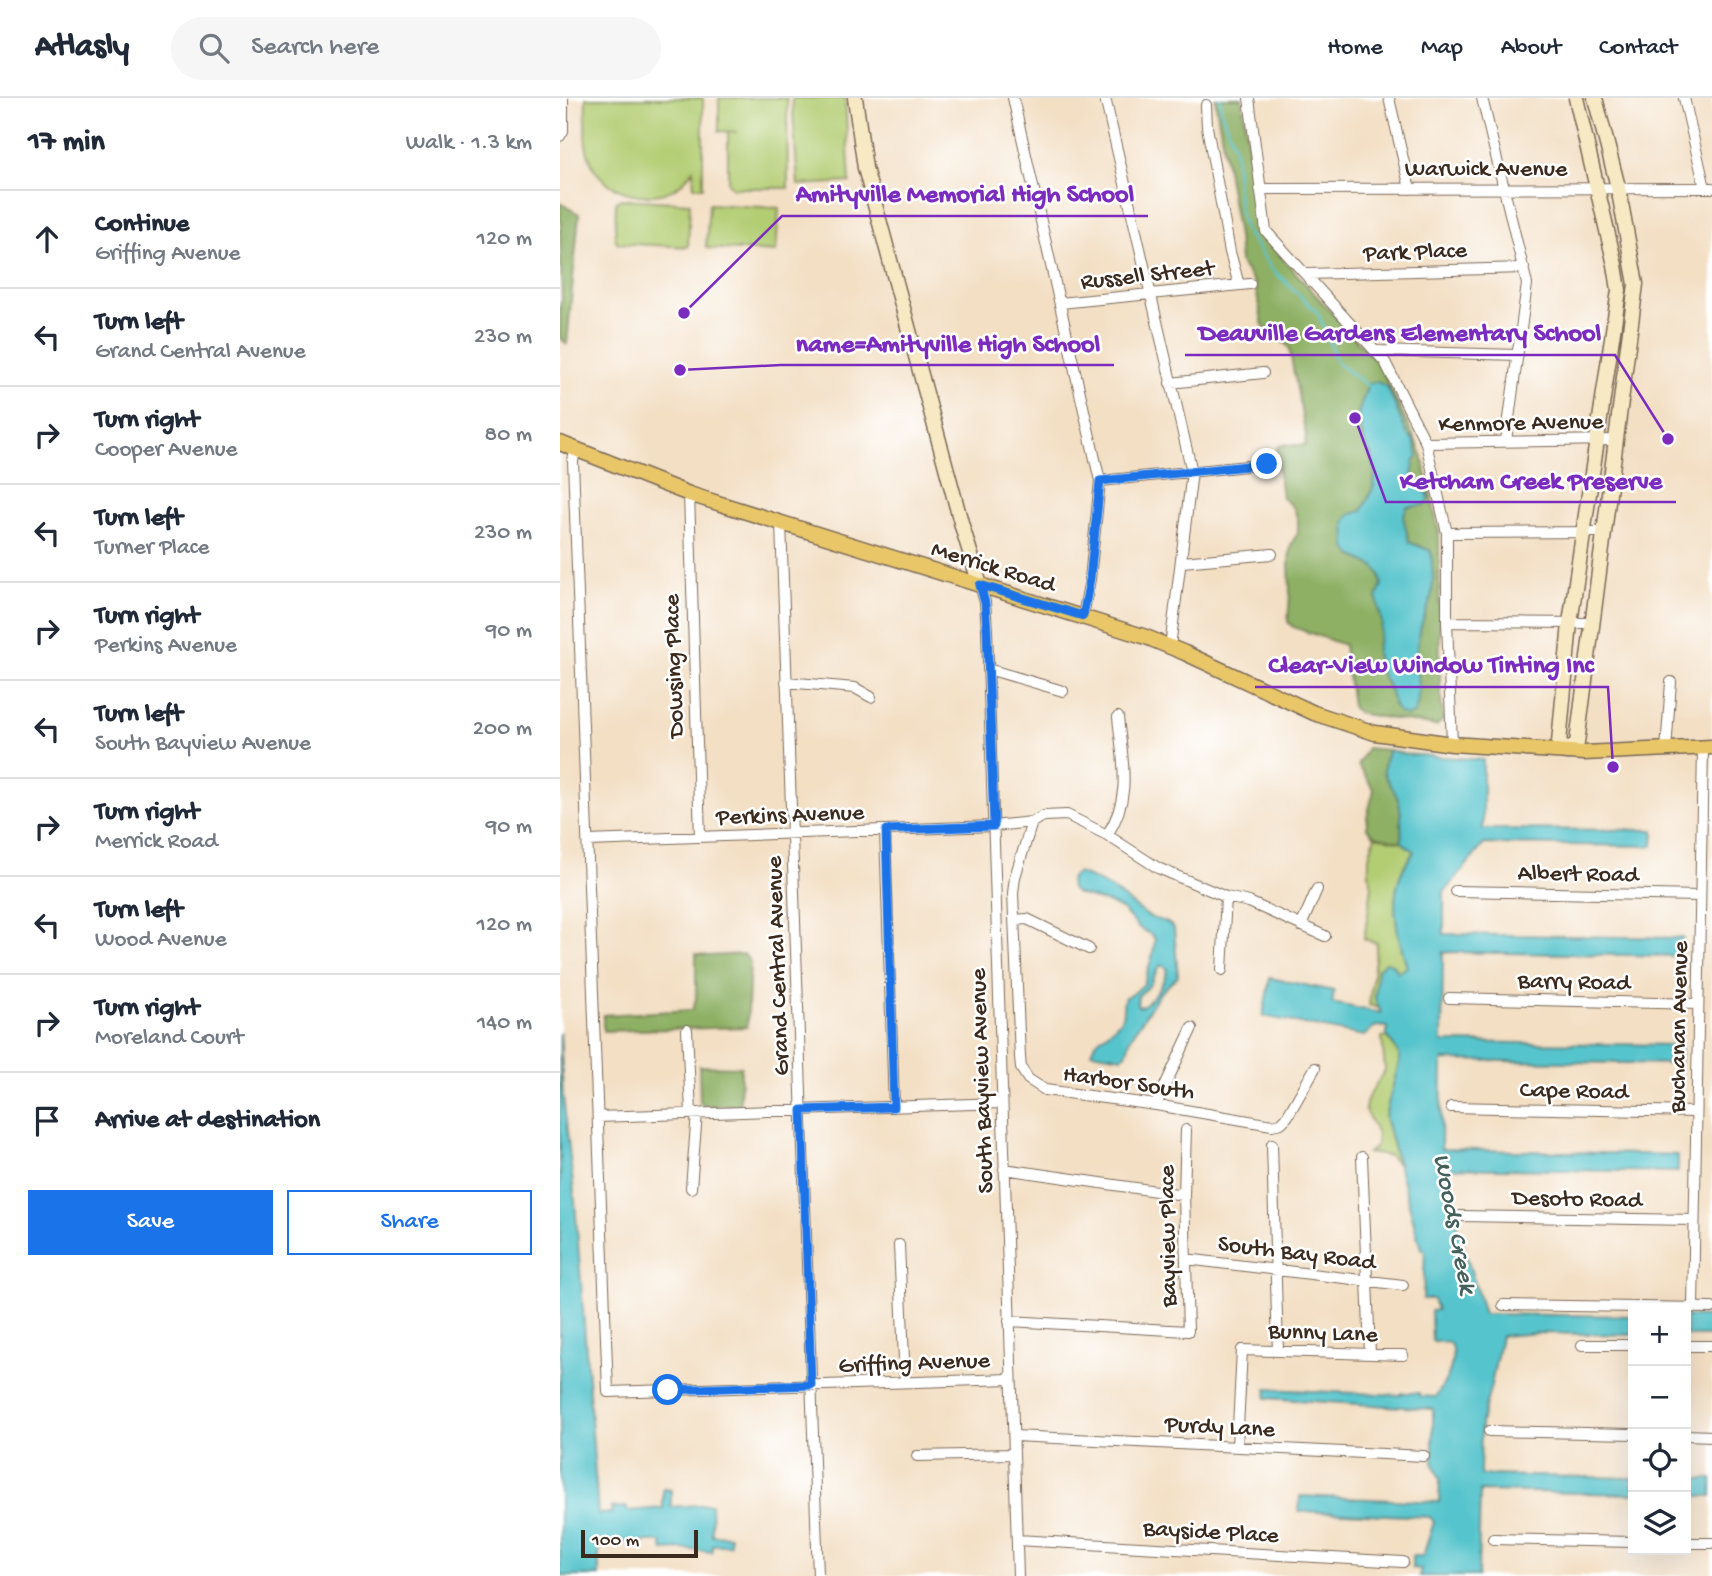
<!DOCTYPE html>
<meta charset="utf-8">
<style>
body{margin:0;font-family:"Gochi Hand",sans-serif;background:#f6f6f7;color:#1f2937}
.controls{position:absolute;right:21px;bottom:21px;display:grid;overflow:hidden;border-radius:0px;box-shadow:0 7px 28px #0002}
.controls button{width:63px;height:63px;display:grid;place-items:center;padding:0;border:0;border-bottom:2px solid #e0e1e3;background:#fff;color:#1f2937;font:35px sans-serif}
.scale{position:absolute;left:21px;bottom:18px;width:117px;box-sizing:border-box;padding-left:7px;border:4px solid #3b2a1e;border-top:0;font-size:19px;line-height:24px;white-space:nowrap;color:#3b2a1e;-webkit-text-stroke:5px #fff;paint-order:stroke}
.stop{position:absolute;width:21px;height:21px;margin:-16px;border:5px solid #1a73e8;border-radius:50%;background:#fff}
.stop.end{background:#1a73e8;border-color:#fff;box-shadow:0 2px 7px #0008}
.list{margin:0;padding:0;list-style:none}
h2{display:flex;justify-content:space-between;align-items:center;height:91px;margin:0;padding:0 28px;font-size:30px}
h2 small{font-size:23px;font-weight:400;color:#747a83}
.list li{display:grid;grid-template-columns:46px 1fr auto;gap:21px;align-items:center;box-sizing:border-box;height:98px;padding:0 28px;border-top:2px solid #e0e1e3}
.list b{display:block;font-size:26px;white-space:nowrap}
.list p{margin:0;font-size:23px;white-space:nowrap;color:#747a83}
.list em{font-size:23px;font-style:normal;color:#747a83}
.actions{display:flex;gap:14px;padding:21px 28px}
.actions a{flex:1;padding:16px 0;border:2px solid #1a73e8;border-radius:0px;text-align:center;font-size:24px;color:#1a73e8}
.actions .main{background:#1a73e8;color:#fff}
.icon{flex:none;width:38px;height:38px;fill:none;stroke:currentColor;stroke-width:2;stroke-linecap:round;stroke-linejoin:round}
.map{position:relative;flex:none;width:1152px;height:1478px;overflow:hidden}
header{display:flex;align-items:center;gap:42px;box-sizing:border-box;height:98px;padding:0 35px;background:#fff;border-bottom:2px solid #e0e1e3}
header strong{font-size:33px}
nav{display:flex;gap:38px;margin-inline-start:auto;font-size:24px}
.search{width:490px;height:63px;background:#f6f6f7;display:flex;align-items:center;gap:18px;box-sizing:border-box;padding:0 24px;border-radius:38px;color:#747a83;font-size:26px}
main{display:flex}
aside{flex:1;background:#fff}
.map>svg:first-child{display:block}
</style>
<header>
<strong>Atlasly</strong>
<div class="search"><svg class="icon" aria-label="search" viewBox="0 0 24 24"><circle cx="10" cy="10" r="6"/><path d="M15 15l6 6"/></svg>Search here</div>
<nav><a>Home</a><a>Map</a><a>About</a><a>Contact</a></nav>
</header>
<main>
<aside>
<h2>17 min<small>Walk · 1.3 km</small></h2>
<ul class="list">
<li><svg class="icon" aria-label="ahead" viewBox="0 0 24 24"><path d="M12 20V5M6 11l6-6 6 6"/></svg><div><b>Continue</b><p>Griffing Avenue</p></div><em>120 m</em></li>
<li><svg class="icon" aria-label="left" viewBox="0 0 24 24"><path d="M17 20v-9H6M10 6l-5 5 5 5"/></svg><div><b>Turn left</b><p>Grand Central Avenue</p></div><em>230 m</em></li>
<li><svg class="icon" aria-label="right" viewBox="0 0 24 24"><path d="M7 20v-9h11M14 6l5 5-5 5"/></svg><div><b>Turn right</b><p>Cooper Avenue</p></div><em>80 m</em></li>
<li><svg class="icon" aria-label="left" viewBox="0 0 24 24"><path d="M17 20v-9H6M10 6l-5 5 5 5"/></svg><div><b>Turn left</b><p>Turner Place</p></div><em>230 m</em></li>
<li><svg class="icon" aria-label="right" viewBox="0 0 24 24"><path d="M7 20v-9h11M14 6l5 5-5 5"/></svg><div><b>Turn right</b><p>Perkins Avenue</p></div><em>90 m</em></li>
<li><svg class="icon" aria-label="left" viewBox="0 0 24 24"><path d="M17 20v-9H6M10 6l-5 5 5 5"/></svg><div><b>Turn left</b><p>South Bayview Avenue</p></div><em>200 m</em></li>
<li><svg class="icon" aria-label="right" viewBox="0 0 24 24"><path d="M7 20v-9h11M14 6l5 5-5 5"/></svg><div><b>Turn right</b><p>Merrick Road</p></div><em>90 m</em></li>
<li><svg class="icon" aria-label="left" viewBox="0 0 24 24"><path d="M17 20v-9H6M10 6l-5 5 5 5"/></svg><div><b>Turn left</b><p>Wood Avenue</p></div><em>120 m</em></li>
<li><svg class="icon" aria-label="right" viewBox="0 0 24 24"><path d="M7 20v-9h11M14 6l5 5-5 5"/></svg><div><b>Turn right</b><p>Moreland Court</p></div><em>140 m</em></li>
<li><svg class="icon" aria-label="arrive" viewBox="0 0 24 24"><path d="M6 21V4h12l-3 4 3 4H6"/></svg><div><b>Arrive at destination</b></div></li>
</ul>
<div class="actions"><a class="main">Save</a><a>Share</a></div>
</aside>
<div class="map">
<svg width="1152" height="1478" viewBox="0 0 1152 1478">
<rect width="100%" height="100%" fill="#fff"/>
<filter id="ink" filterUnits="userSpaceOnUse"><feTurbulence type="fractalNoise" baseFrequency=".0143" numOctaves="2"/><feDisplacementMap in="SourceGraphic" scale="14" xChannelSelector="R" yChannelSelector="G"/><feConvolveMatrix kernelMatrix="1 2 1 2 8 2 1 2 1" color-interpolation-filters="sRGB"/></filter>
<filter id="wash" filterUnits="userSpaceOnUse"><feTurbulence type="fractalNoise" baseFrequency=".00686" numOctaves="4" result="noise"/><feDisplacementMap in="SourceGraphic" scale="28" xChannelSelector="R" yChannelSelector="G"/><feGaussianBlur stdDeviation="1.57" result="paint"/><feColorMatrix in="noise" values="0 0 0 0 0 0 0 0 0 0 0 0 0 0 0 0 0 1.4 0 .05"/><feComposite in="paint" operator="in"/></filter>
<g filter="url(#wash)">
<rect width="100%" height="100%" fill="#f3dfc4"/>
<path fill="#b3cd73" stroke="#777c48" stroke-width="2" d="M 26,0 L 143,0 L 143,89 L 134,89 L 133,72 C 127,79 123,86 114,91 C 86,106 43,94 31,64 C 22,45 26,20 26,0 Z
M 159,0 L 227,0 L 228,90 L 173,90 L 168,85 L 168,34 L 178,34 L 159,33 Z
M 232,0 L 285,0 L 290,84 L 238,87 Z
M 61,101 L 130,105 L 128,149 L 58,145 L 55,140 L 56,104 Z
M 149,106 L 219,110 L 216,154 L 146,150 Z
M 815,738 L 842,744 L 854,754 C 826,788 835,829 847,869 L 838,874 L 832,866 L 815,901 L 819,910 L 809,907 L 817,845 L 804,841 L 812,789 L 809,775 L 809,759 Z
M 827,938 L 839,956 L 839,965 L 825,1018 L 838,1067 L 830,1058 L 808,1055 L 816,1048 L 817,1036 L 805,1011 L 807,1001 L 825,972 L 822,939 Z"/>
<path fill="#8eb065" stroke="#646d42" stroke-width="2" fill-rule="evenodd" d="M 655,0 L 682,0 L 698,128 L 706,142 L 820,268 L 862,356 L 879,434 L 880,588 L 883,622 L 876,628 L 797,615 L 792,608 L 784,547 L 733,529 L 728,524 L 730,496 L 729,463 L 731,447 L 738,434 L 738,423 L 734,410 L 722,399 L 716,354 L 719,348 C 728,344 735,349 745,347 L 746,338 L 729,249 L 703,228 L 695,186 L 680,164 L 678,138 ZM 808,286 L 833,301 L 846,334 L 854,343 L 852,380 L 868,395 L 865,406 L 847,409 L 843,419 L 849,444 L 871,453 L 870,502 L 861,523 L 856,552 L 859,591 L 834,608 L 831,594 L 820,573 L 816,555 L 822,526 L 817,499 L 822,487 L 820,476 L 814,468 L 792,457 L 789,417 L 802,413 L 814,388 L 815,372 L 799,329 L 798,316 Z
M 0,105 L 19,116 L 7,246 L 0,240 L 0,206 L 2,202 L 0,133 L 2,125 L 0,121 Z
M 807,650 L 829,652 C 816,683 831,678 839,704 C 842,716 841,731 842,744 L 815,738 L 807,730 L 807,719 L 814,692 L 798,667 Z
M 136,856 L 148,858 L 184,856 L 190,864 L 187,929 L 43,933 L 43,917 L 132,912 L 136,901 Z
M 139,968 L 181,969 L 180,1007 L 144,1008 L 140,1005 Z"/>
<path fill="#56c4cc" stroke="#487775" stroke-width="2" fill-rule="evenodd" d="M 817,284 L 827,288 L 846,334 L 854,343 L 858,358 L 854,364 L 852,380 L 868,396 L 869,403 L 865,407 L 847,409 L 843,419 L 849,444 L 871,453 C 872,469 875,489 870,503 C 864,519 858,533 857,551 C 855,574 863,594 854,616 L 846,618 L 839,615 L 834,608 L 831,594 L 820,573 L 816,555 L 822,526 L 817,499 L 822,487 L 820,476 L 814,468 L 792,457 L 786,449 L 785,424 L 789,417 L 802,413 L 814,388 L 815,372 L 812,358 L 804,344 L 798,316 L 808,286 Z
M 829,652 L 844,656 L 923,662 L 923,731 L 1094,732 L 1093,748 L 924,746 L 884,794 L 884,836 L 1123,840 L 1122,858 L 883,854 L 882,944 L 1121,947 L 1120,966 L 882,962 L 881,1051 L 1118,1057 L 1118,1074 L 880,1070 L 924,1216 L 1073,1218 L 1073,1237 L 979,1235 L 941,1238 L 931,1287 L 921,1325 L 920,1377 L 1073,1380 L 1073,1396 L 920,1393 L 918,1478 L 859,1478 L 861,1471 L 852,1470 L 852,1458 L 863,1458 L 874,1424 L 870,1419 L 739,1413 L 740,1398 L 879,1404 L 880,1381 L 873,1364 L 873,1311 L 706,1300 L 707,1291 L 841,1297 L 842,1295 L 859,1295 L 859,1298 L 876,1299 C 886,1283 898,1263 890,1245 L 872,1243 L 871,1213 L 877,1212 L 873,1201 L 863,1201 L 865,1152 L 861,1151 L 825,1018 L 839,965 L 839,956 L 827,938 L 827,929 L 816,928 L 804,938 L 703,918 L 710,880 L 774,893 L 772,905 L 821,915 L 815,901 L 817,872 L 826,864 L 832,866 L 838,874 L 847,869 C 835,827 825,790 854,754 L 842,744 C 841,731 842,716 839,704 C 831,678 816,683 829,652 Z
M 517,775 C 543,782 564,800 585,816 C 595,824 607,820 614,831 L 618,878 L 600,895 L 571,939 L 566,956 L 562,959 L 531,954 C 535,940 549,936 558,925 C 566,917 561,908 565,899 L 573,896 L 584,886 L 593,856 L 595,842 L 593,838 L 578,829 L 563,812 L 549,805 L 515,795 L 511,791 L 510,781 ZM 602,867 L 607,870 C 607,882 590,907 579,909 L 577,906 L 578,898 L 589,888 L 598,870 Z
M 0,934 L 3,998 L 15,1103 L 38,1416 L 52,1415 L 51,1410 L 67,1409 L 67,1413 L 103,1410 L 103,1391 L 111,1392 L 111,1409 L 151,1406 L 152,1437 L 170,1438 L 170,1447 L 152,1447 L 152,1454 L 121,1451 L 103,1452 L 101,1444 L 39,1444 L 39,1478 L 0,1478 Z
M 1126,1218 L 1152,1219 L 1152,1238 L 1126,1238 Z
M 1126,1381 L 1152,1381 L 1152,1398 L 1126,1398 Z"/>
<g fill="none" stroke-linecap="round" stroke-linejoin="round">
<path stroke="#56c4cc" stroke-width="2.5" d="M 660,0 L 661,13 L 675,50 L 679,111 L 685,132 L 712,171 L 757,214 L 766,233 L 777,265 L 808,288"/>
</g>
</g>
<g filter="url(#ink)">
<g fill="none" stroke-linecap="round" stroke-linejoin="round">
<g stroke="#7b6958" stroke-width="12">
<path id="street" d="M 453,0 L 540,383 L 530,481 L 523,518
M 545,0 L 632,374 L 610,549
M 689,0 L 706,133 L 825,264 L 866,345 L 887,435 L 887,524 L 892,646
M 829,0 L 850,91
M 922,0 L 967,186 L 946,343
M 1124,0 L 1145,90
M 646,7 L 647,29 L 670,154 L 679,187
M 0,38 L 3,33 L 3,0
M 700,91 L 1152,90
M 747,176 L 964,170
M 500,205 L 690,186
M 817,253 L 958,257
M 610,285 L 703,275
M 866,345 L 1056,342
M 15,353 L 13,363 L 48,1294 L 451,1281
M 540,383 L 707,366
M 129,396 L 140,739
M 221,425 L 258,1478
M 887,435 L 1043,434
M 622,464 L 712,456
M 420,487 L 425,504 L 427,532 L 458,1478
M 887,524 L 1031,525
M 428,571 L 503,593
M 226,584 L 295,590 L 311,599
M 1106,652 L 1111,584
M 472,724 L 455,779 L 453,795 L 460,959 L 461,970 L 468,981 L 485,992 L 596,1007 L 712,1027 L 721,1025 L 727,1019 L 755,970
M 325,732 L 334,1009
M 547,737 C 573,698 562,662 558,619
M 28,743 L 434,728 L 472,724 L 484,718 L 507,717 L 547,737 L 598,770 L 666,799 L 662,872
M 895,793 L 1140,798
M 666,799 L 689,804 L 765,838
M 454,822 L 467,821 L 529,851
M 741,828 L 757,791
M 889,900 L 1138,906
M 127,932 L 131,1015
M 596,1007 L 632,930
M 891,1009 L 1136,1014
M 38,1019 L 442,1005
M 712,1046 L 718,1253
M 802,1059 L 810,1255
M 444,1071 L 624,1097
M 131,1090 L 137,1015
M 899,1118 L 1134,1122
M 339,1147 L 345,1284
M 626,1161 L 843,1187
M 943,1207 L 1152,1210
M 1133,1209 L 1143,650
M 449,1223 L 628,1233 L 624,1097 L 626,1032
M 1022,1247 L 1073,1247
M 1126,1248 L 1152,1248
M 929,1333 L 1073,1336
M 1126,1337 L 1152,1338
M 454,1338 L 864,1358
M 677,1349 L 682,1252 L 843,1257
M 357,1358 L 454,1356
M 933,1441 L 1073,1444
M 457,1442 L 843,1464
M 1126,1445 L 1152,1445"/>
</g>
<g stroke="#7b6958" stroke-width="17">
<path id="secondary" d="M 295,0 L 305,70 L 402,428 L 420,487
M 1016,0 L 1055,167 L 1059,192 L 1010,525 L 999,645 L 1008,654 L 1017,645 L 1076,186 L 1058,89 L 1035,0"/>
</g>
<g stroke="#7b6958" stroke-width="17">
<path id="primary" d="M 0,345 L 129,396 L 586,539 L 625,555 L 754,615 L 815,635 L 892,646 L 1024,655 L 1152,649"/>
</g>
<use href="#street" stroke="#fff" stroke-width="10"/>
<use href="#secondary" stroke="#f6e9c3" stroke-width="14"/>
<use href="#primary" stroke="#e9c769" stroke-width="14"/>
</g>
</g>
<g fill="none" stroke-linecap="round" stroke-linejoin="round" filter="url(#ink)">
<path stroke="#1a73e8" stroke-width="9" d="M 108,1292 L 251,1287 L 242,1012 L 334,1009 L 326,732 L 434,728 L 427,532 L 425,505 L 420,487 L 523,518 L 530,481 L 540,383 L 707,366"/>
</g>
<g text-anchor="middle" stroke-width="5" stroke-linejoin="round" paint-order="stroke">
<g font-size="24" fill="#3b2a1e" stroke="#fff">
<text x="926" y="77">Warwick Avenue</text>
<text transform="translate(855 152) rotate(-2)" y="8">Park Place</text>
<text transform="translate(587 175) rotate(-6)" y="8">Russell Street</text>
<text transform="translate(961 323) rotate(-1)" y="8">Kenmore Avenue</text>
<text transform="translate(434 467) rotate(17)" y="8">Merrick Road</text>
<text transform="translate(112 568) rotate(-92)" y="8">Dowsing Place</text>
<text transform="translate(230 715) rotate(-2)" y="8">Perkins Avenue</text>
<text transform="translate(1018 774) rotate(1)" y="8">Albert Road</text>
<text transform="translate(216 868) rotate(-92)" y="8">Grand Central Avenue</text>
<text transform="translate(1014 882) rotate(1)" y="8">Barry Road</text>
<text transform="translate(1117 929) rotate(-89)" y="8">Buchanan Avenue</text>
<text transform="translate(420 983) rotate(-92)" y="8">South Bayview Avenue</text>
<text transform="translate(569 983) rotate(8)" y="8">Harbor South</text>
<text transform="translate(1014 991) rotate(1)" y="8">Cape Road</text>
<text transform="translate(1017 1099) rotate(1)" y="8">Desoto Road</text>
<text transform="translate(606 1138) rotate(-91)" y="8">Bayview Place</text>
<text transform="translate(737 1153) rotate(7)" y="8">South Bay Road</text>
<text transform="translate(763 1233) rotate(2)" y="8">Bunny Lane</text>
<text transform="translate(354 1263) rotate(-2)" y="8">Griffing Avenue</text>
<text transform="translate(660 1327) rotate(3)" y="8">Purdy Lane</text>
<text transform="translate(651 1432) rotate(3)" y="8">Bayside Place</text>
</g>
<g font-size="26" font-style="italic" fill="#44605b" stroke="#fff">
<text transform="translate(897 1125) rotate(79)" y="9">Woods Creek</text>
</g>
</g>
<path fill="none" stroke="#7b2cbf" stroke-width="2.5" d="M124 215L222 118H588M1108 341L1055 257H625M120 272L221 267H554M795 320L826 404H1116M1053 669L1048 589H695"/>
<g fill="#7b2cbf" stroke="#fff" stroke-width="2.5">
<circle cx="124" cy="215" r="7"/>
<circle cx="1108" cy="341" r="7"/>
<circle cx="120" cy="272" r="7"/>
<circle cx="795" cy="320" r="7"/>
<circle cx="1053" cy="669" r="7"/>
</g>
<g font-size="26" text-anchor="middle" font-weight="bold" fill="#7b2cbf" stroke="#fff" stroke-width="5" stroke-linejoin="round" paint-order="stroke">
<text x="405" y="103">Amityville Memorial High School</text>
<text x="840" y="242">Deauville Gardens Elementary School</text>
<text x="388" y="253">name=Amityville High School</text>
<text x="971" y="390">Ketcham Creek Preserve</text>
<text x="871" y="574">Clear-View Window Tinting Inc</text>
</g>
</svg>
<div class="controls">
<button>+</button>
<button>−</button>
<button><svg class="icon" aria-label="locate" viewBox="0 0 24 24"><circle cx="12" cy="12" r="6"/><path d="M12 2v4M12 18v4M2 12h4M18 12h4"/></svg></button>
<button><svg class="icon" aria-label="layers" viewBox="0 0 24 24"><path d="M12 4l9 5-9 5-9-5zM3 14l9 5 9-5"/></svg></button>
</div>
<div class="scale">100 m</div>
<div class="stop" style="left:108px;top:1292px"></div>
<div class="stop end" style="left:707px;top:366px"></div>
</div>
</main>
